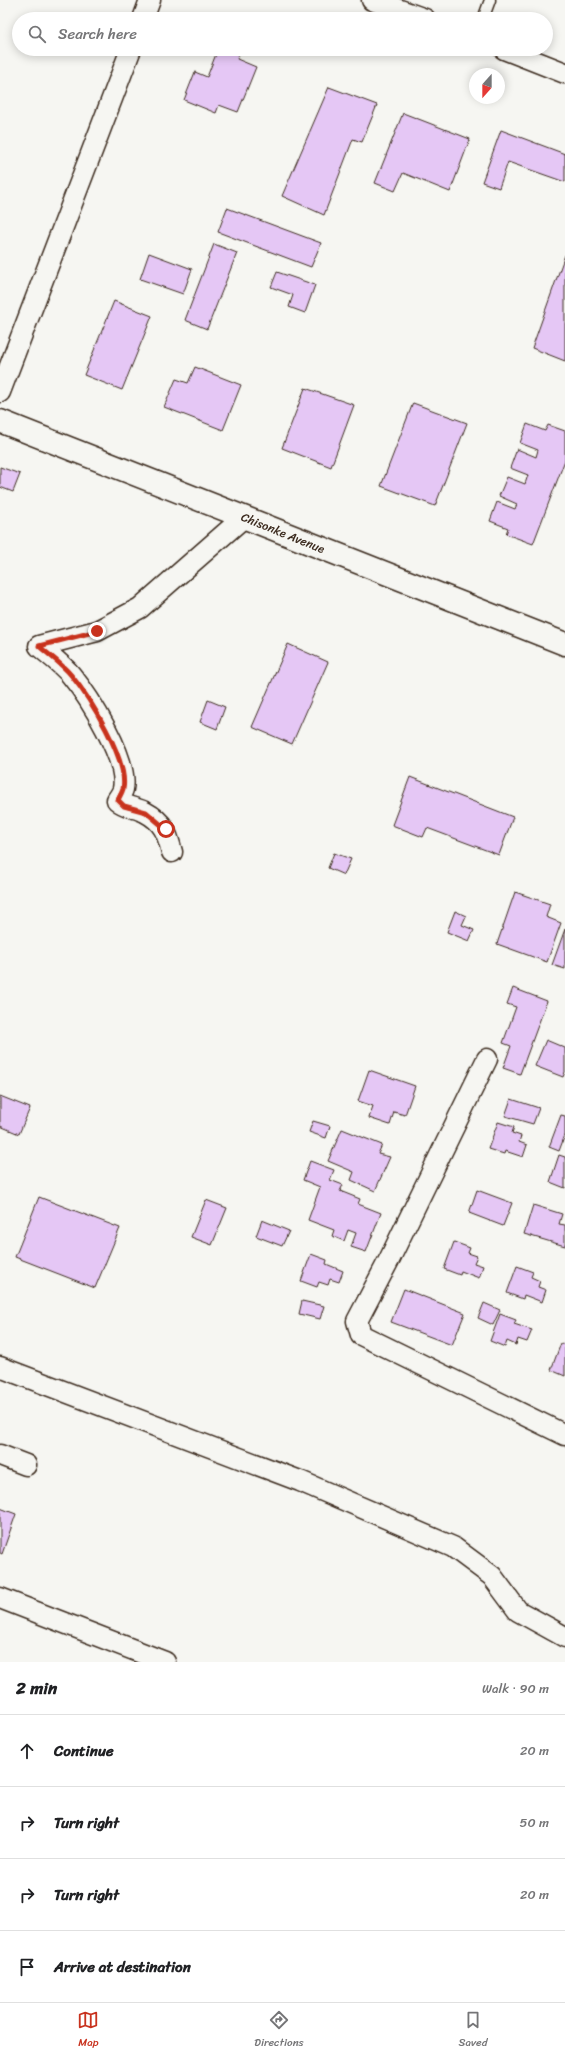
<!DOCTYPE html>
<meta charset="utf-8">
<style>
body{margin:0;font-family:Sriracha,sans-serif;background:#f2f2f2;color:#202124}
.compass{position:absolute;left:469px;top:68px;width:36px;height:36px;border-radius:50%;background:#fff;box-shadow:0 2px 10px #0003;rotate:201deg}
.stop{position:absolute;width:12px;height:12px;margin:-9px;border:3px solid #c8321e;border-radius:50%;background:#fff}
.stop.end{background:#c8321e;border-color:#fff;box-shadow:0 1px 4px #0008}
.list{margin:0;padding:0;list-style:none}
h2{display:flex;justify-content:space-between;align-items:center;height:52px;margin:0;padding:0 16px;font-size:17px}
h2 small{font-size:13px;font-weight:400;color:#757577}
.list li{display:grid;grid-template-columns:26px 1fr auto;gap:12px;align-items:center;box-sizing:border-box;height:72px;padding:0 16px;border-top:1px solid #e0e0e0}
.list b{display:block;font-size:15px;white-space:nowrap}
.list em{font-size:13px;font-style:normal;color:#757577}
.icon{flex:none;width:22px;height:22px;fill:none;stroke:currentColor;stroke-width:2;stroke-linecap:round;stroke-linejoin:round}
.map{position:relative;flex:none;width:565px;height:1662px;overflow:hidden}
.search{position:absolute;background:#fff;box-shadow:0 2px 10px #0003;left:12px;right:12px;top:12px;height:44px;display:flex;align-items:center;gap:10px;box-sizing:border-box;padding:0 14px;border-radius:22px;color:#757577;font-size:15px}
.sheet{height:340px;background:#fff}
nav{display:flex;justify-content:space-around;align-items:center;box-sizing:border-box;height:56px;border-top:1px solid #e0e0e0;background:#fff;font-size:11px;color:#757577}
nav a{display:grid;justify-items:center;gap:2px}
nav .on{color:#c8321e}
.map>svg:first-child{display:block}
</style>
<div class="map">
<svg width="565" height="1662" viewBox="0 0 565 1662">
<rect width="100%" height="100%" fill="#f6f6f2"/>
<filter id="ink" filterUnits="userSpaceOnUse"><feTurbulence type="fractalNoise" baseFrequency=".025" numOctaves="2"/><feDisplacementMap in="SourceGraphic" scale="8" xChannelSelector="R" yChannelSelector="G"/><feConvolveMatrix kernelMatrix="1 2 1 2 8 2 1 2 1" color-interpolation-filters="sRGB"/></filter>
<g filter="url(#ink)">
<path fill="#e5c7f5" stroke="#3b2a1e" d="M 218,49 L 239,54 L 237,59 L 256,67 L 238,112 L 219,105 L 216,113 L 184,100 L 195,72 L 207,77 Z
M 329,87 L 377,105 L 362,142 L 353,139 L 324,215 L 282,196 Z
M 403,113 L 470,139 L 450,192 L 403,173 L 395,191 L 375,183 Z
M 501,130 L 565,154 L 565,182 L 508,162 L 499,188 L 482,182 Z
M 227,208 L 321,243 L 311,267 L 218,232 Z
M 214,244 L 237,253 L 207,329 L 185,320 Z
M 149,253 L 192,269 L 183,294 L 140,279 Z
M 565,255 L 565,361 L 532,348 Z
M 277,272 L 315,285 L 305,313 L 289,307 L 293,295 L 271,287 Z
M 114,301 L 152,316 L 122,390 L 84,375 Z
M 195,367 L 241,385 L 223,430 L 164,407 L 176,379 L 188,383 Z
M 305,388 L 354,405 L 331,467 L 282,448 Z
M 413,403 L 467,423 L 435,506 L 381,486 Z
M 527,424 L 545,431 L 548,425 L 565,431 L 565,460 L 533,544 L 506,534 L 508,528 L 490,521 L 497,502 L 515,509 L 517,504 L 499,496 L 507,477 L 525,484 L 528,475 L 510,468 L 517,449 L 536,457 L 538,450 L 520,443 Z
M 0,467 L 20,474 L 13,492 L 0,487 Z
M 288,644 L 328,662 L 292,744 L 252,727 Z
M 208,700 L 225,707 L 217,729 L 200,722 Z
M 410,777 L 513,817 L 499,855 L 427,828 L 423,837 L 392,825 Z
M 334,853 L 351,859 L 344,875 L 328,868 Z
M 515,892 L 550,904 L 546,917 L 561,923 L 547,962 L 497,944 Z
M 455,911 L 466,916 L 462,925 L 474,930 L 469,941 L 447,932 Z
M 565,929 L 565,969 L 552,965 Z
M 513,988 L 547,1001 L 520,1074 L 503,1068 L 511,1046 L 503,1043 L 516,1007 L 507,1004 Z
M 546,1040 L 565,1048 L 565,1072 L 563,1077 L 535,1066 Z
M 369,1070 L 415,1086 L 405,1115 L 394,1112 L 390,1125 L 369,1118 L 373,1106 L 358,1101 Z
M 0,1096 L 30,1108 L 19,1134 L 0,1126 Z
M 511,1099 L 539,1108 L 533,1124 L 505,1116 Z
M 561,1115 L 565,1116 L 565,1135 L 559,1151 L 549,1147 Z
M 313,1121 L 330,1126 L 326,1138 L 309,1132 Z
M 498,1122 L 514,1127 L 512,1133 L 521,1136 L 519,1142 L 527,1145 L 523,1157 L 505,1151 L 504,1154 L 488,1149 Z
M 342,1129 L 382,1145 L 378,1154 L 390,1157 L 375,1191 L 351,1180 L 354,1172 L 328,1161 Z
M 559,1155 L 565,1157 L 565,1188 L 550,1182 Z
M 310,1161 L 334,1170 L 330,1180 L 343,1185 L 340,1191 L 360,1199 L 358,1204 L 381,1213 L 366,1252 L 351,1247 L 356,1233 L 348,1230 L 344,1241 L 332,1236 L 334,1230 L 308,1220 L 320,1187 L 303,1180 Z
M 477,1190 L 512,1203 L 503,1226 L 469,1213 Z
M 39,1197 L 120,1228 L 95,1288 L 15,1257 Z
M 206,1200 L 227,1208 L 212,1245 L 191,1237 Z
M 533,1205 L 562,1214 L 559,1224 L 565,1225 L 565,1246 L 524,1234 Z
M 262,1220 L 289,1231 L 282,1246 L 256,1236 Z
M 454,1242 L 470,1248 L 468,1253 L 477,1256 L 474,1263 L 483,1266 L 479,1278 L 461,1271 L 460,1275 L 444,1269 Z
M 311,1254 L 327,1260 L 326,1264 L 343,1271 L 339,1282 L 330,1279 L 328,1285 L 319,1282 L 317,1287 L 301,1281 Z
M 517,1266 L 533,1272 L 531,1277 L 540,1281 L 538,1287 L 546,1290 L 542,1302 L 524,1295 L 523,1299 L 507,1293 Z
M 404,1289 L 465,1313 L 452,1345 L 391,1322 Z
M 302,1301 L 324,1306 L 320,1319 L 299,1314 Z
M 484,1303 L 500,1310 L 493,1325 L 478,1318 Z
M 500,1314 L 516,1320 L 514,1324 L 532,1330 L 527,1342 L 518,1339 L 516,1345 L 507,1341 L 505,1347 L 490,1341 Z
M 561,1343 L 565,1345 L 565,1376 L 551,1370 Z
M 0,1508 L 16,1514 L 2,1554 L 0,1553 Z"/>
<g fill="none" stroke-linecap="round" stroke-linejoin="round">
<g stroke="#3b2a1e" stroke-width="13">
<path id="lane" d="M 483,19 L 490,0"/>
</g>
<g stroke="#3b2a1e" stroke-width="23">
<path id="street" d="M 372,0 L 425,19
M 143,19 L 150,0
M 504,49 L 565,73
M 0,392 L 131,49
M 172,852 C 167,833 164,822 145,812 C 135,807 126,808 117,800 C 119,797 122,793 123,789 C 129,760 89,697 71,675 C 62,664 49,655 39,646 L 97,631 L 140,608 L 244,517
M 487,1059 L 390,1258 L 357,1321 L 361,1335 L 565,1435
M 0,1367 L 300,1481 L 453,1547 L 492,1576 L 518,1611 L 565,1637
M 0,1455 L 26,1465
M 0,1598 L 165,1662"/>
</g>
<g stroke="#3b2a1e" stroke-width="25">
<path id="secondary" d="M 0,421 L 565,644"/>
</g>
<use href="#lane" stroke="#f6f6f2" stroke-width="10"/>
<use href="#street" stroke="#f6f6f2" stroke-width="20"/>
<use href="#secondary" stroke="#f6f6f2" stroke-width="22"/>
</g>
</g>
<g fill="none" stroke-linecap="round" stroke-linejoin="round" filter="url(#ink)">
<path stroke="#c8321e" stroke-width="5" d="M 97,631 L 39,646 C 49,655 62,664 71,675 C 89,697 129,760 123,789 C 122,793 119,797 118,800 L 124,806 L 146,812 L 166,829"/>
</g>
<g text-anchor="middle" stroke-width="4" stroke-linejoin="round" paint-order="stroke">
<g font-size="12" fill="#3b2a1e" stroke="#f6f6f2">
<text transform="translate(283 533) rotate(22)" y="4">Chisonke Avenue</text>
</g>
</g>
</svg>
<svg class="compass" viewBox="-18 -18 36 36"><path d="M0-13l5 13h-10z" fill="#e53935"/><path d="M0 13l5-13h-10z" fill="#757577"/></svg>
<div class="stop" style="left:166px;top:829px"></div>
<div class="stop end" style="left:97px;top:631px"></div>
<div class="search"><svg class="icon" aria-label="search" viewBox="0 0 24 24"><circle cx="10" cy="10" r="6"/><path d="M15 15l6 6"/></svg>Search here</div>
</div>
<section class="sheet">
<h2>2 min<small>Walk · 90 m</small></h2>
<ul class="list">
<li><svg class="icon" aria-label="ahead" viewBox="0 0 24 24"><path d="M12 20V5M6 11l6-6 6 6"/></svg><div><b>Continue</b></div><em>20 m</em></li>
<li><svg class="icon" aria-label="right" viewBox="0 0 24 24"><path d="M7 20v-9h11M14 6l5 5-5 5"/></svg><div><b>Turn right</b></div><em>50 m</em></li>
<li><svg class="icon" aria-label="right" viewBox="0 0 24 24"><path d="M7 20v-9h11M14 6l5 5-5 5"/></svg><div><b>Turn right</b></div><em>20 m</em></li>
<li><svg class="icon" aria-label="arrive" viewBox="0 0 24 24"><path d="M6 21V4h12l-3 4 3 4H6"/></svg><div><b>Arrive at destination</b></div></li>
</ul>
</section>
<nav>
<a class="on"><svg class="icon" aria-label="map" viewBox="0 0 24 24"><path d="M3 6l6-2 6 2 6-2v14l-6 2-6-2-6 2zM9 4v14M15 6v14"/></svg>Map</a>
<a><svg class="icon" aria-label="directions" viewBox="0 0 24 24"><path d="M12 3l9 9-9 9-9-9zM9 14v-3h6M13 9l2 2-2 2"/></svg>Directions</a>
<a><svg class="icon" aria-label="saved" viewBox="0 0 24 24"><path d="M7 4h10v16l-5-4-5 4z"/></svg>Saved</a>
</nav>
